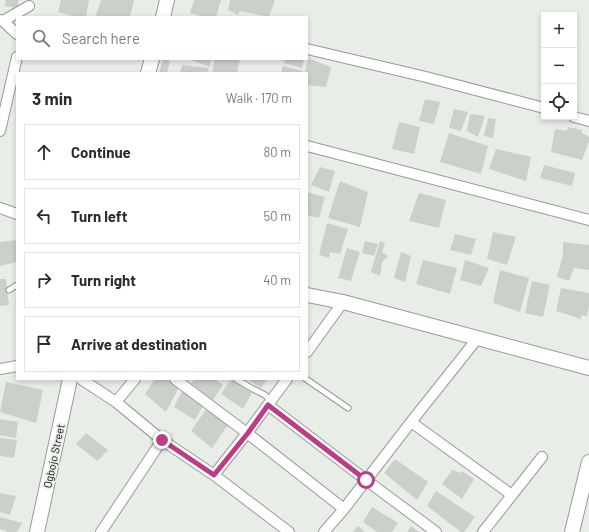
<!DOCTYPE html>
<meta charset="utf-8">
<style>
body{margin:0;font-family:Barlow,sans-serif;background:#f7f7f7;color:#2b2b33}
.controls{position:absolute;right:12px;top:12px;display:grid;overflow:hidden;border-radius:0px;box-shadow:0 2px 6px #0003}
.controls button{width:36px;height:36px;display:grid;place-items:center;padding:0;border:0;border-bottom:1px solid #e1e1e2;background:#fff;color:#2b2b33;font:20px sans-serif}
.stop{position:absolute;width:12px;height:12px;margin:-9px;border:3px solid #bd3c86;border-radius:50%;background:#fff}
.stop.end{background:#bd3c86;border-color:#fff;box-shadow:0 1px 4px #0008}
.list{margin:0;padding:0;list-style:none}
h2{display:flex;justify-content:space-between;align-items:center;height:52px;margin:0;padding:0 16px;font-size:17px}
h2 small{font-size:13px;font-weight:400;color:#7c7c81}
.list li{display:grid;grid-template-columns:26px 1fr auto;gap:12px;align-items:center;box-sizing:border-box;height:56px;margin:0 8px 8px;padding:0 8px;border:1px solid #e1e1e2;border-radius:0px}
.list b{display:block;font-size:15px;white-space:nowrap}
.list em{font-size:13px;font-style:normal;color:#7c7c81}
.icon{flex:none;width:22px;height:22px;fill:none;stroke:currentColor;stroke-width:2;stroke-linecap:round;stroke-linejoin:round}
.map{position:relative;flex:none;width:589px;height:532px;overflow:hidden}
.search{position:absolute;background:#fff;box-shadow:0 2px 6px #0003;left:16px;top:16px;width:292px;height:44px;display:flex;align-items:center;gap:10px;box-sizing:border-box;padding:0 14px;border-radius:0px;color:#7c7c81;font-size:15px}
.panel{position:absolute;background:#fff;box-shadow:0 2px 6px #0003;left:16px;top:72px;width:292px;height:308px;border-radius:0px}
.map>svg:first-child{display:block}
</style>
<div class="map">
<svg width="589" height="532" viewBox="0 0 589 532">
<rect width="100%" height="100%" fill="#e9ede7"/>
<path fill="#ccd0cb" d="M 6,0 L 19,0 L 17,8 L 5,6 Z
M 61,0 L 89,0 L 86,17 L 77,17 L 58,12 Z
M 101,0 L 134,0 L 130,17 L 95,17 Z
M 194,0 L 221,0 L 216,17 L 205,17 L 190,13 Z
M 230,0 L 275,0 L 269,17 L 240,11 L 238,15 L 228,10 Z
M 308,58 L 331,67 L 326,87 L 307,85 L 307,73 L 305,73 Z
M 163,59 L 170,61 L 167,73 L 159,73 Z
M 188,59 L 211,59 L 210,67 Z
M 215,59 L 240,59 L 237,73 L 216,73 L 212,71 Z
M 285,59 L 304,59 L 302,68 L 284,63 Z
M 182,65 L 209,68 L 207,73 L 180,73 Z
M 283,66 L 302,71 L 302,73 L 281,73 Z
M 425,99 L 440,102 L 434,124 L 419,121 Z
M 454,109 L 468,112 L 461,131 L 449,128 Z
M 470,114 L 485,116 L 478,137 L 467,131 Z
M 488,118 L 496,119 L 493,138 L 484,136 Z
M 399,122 L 420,127 L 414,154 L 392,149 Z
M 568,127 L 582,130 L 582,133 L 589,137 L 589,141 L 582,160 L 551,152 L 555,129 L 567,131 Z
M 449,133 L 488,146 L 481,174 L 440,162 Z
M 496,149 L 531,157 L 526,181 L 489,169 Z
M 544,165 L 575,173 L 572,186 L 540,178 Z
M 320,167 L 335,171 L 329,192 L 311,185 Z
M 340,181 L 368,192 L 360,227 L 328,218 Z
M 307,192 L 325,197 L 319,218 L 307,215 Z
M 419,193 L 446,200 L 439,228 L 409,221 Z
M 327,223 L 348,229 L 340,254 L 330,252 L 329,258 L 319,255 Z
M 493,232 L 516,237 L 507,265 L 487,259 Z
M 455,234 L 476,239 L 471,255 L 450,250 Z
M 17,240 L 17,262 L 0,266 L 0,242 Z
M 365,241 L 378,244 L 374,256 L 362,253 Z
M 380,241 L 385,243 L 382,252 L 388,256 L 382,262 L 380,276 L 371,272 Z
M 563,242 L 589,245 L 589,270 L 574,268 L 569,281 L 557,277 L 563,255 Z
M 347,248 L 360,252 L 351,281 L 338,278 Z
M 401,252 L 411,256 L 405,282 L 394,278 Z
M 423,260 L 457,268 L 450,294 L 416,284 Z
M 465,260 L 489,268 L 481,286 L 460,280 Z
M 500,270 L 529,278 L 520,312 L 493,303 Z
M 0,279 L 6,279 L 9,305 L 0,306 Z
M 532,281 L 550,285 L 543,317 L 525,313 Z
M 561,288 L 589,293 L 589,306 L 587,316 L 581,315 L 581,319 L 556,311 Z
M 155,379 L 167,379 L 178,389 L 166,412 L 145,394 Z
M 195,379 L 215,379 L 223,385 L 213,400 L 191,383 Z
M 231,379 L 252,393 L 243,409 L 221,394 Z
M 247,379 L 267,379 L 261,388 Z
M 6,382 L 43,390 L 36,423 L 0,412 Z
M 183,389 L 203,406 L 195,420 L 174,407 Z
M 207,408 L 228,425 L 212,448 L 191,431 Z
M 0,419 L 18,422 L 16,438 L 0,435 Z
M 86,433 L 108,450 L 97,461 L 76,444 Z
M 0,438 L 17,440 L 14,458 L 0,456 Z
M 395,459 L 428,482 L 417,500 L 384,473 Z
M 452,470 L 461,473 L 462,471 L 474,479 L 462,499 L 442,484 Z
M 436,491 L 475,517 L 464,532 L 461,532 L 427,506 Z
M 0,493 L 16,496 L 10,515 L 0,512 Z
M 372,507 L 398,523 L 392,532 L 377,532 L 363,522 Z
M 0,517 L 22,523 L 17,532 L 8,532 L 0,529 Z
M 358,526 L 365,532 L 353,532 Z
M 411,526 L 419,532 L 407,532 Z"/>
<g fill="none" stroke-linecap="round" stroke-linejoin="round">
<g stroke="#979b96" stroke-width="7">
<path id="lane" d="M 9,290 L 17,285
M 236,379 L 253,389 L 265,395 L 271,401
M 306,379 L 348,408"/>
</g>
<g stroke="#979b96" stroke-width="12">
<path id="street" d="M 0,20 L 3,21 L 17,34
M 3,21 L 29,6
M 307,49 L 426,77 L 544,108
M 574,117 L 589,121
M 0,131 L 17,57
M 307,146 L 353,158 L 589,220
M 0,208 L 17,214
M 307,352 L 343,302
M 0,369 L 17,366
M 81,379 L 116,402 L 162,440 L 214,475 L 289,532
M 175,379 L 247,433 L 344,509
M 116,402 L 135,379
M 268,405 L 366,480 L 436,532
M 411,422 L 512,495
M 214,475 L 247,433 L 287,379
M 101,532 L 162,440
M 324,532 L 344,509 L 411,422 L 477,339
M 483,532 L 542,457"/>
</g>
<g stroke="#979b96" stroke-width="16">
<path id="secondary" d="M 163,17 L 167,0
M 148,73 L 152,59
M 307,295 L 343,302 L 589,368
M 37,532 L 70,379
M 572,532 L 589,462"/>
</g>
<use href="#lane" stroke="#fff" stroke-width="5"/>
<use href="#street" stroke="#fff" stroke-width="10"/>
<use href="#secondary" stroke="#fff" stroke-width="14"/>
</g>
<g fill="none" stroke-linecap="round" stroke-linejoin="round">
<path stroke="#bd3c86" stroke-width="5" d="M 162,440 L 214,475 L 248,433 L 268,405 L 366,480"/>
</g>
<g text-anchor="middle" stroke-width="3.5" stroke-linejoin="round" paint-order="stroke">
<g font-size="11" fill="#0e100e" stroke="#e9ede7">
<text transform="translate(54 456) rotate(-78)" y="4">Ogbojo Street</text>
</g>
</g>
</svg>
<div class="controls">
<button>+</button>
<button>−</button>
<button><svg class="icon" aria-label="locate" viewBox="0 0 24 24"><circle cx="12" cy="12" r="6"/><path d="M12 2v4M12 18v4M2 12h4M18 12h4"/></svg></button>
</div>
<div class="stop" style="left:366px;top:480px"></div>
<div class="stop end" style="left:162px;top:440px"></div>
<div class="search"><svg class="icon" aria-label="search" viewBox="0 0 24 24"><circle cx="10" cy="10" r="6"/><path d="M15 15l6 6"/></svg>Search here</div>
<section class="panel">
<h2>3 min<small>Walk · 170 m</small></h2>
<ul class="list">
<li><svg class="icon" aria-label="ahead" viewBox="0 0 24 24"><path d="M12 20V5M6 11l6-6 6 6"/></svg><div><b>Continue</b></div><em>80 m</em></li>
<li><svg class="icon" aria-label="left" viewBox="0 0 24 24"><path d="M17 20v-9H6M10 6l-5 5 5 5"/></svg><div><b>Turn left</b></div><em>50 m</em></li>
<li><svg class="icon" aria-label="right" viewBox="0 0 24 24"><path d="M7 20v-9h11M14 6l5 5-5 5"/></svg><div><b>Turn right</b></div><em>40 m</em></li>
<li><svg class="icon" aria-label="arrive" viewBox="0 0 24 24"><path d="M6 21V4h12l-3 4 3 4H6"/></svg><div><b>Arrive at destination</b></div></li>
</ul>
</section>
</div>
